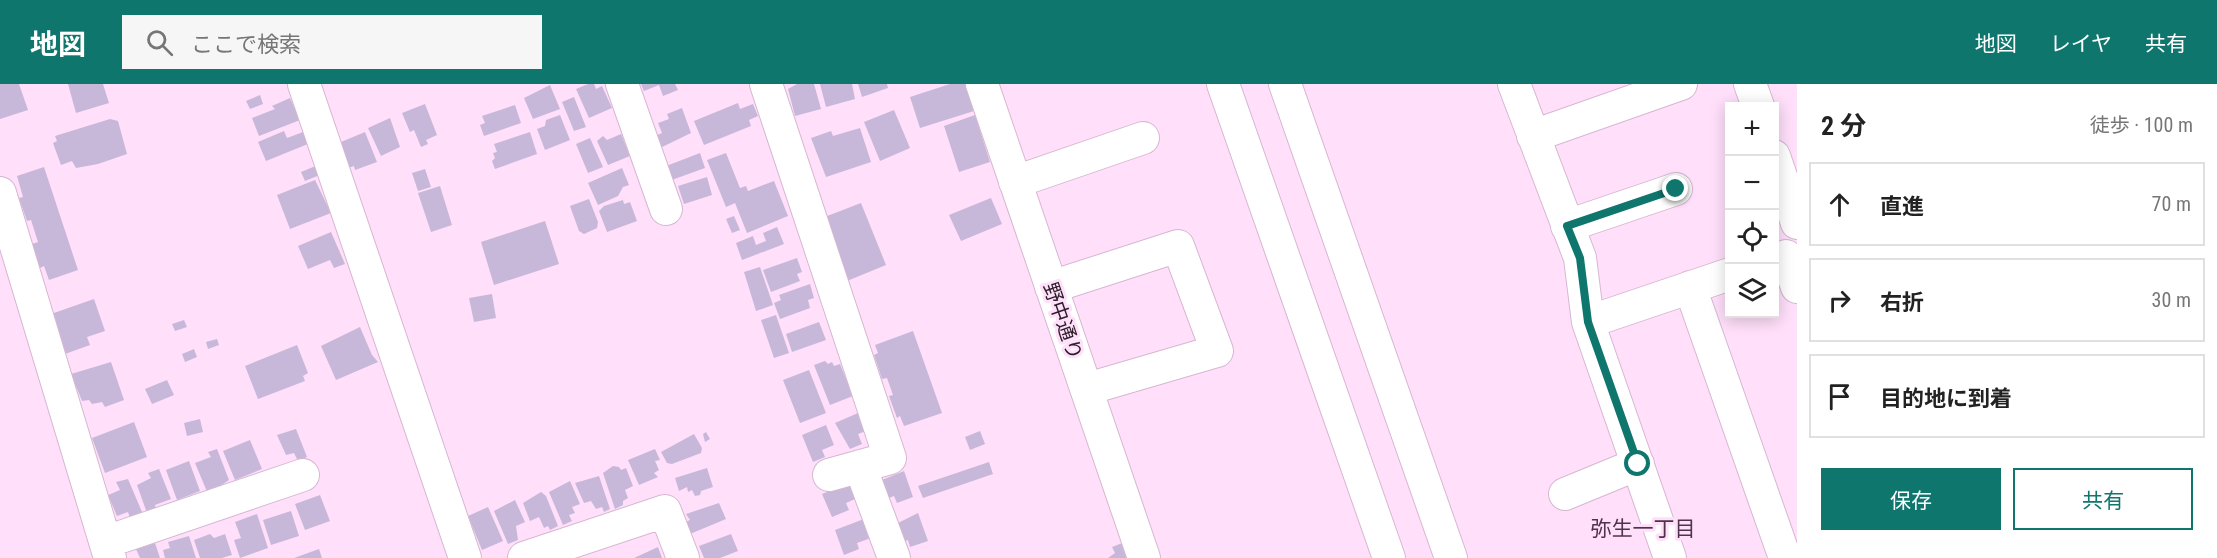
<!DOCTYPE html>
<html lang="ja">
<meta charset="utf-8">
<style>
body{margin:0;font-family:"Roboto Condensed","Noto Sans JP",sans-serif;background:#f6f6f6;color:#222}
.controls{position:absolute;right:18px;top:18px;display:grid;overflow:hidden;border-radius:0px;box-shadow:0 3px 15px #0003}
.controls button{width:54px;height:54px;display:grid;place-items:center;padding:0;border:0;border-bottom:2px solid #e0e0e0;background:#fff;color:#222;font:30px sans-serif}
.stop{position:absolute;width:18px;height:18px;margin:-14px;border:4px solid #0f766e;border-radius:50%;background:#fff}
.stop.end{background:#0f766e;border-color:#fff;box-shadow:0 2px 6px #0008}
.list{margin:0;padding:0;list-style:none}
h2{display:flex;justify-content:space-between;align-items:center;height:78px;margin:0;padding:0 24px;font-size:26px}
h2 small{font-size:20px;font-weight:400;color:#767676}
.list li{display:grid;grid-template-columns:39px 1fr auto;gap:18px;align-items:center;box-sizing:border-box;height:84px;margin:0 12px 12px;padding:0 12px;border:2px solid #e0e0e0;border-radius:0px}
.list b{display:block;font-size:22px;white-space:nowrap}
.list em{font-size:20px;font-style:normal;color:#767676}
.actions{display:flex;gap:12px;padding:18px 24px}
.actions a{flex:1;padding:14px 0;border:2px solid #0f766e;border-radius:0px;text-align:center;font-size:21px;color:#0f766e}
.actions .main{background:#0f766e;color:#fff}
.icon{flex:none;width:33px;height:33px;fill:none;stroke:currentColor;stroke-width:2;stroke-linecap:round;stroke-linejoin:round}
.map{position:relative;flex:none;width:1797px;height:474px;overflow:hidden}
header{display:flex;align-items:center;gap:36px;box-sizing:border-box;height:84px;padding:0 30px;background:#0f766e;color:#fff}
header strong{font-size:28px}
nav{display:flex;gap:33px;margin-inline-start:auto;font-size:21px}
.search{width:420px;height:54px;background:#f6f6f6;display:flex;align-items:center;gap:15px;box-sizing:border-box;padding:0 21px;border-radius:0px;color:#767676;font-size:22px}
main{display:flex}
aside{flex:1;background:#fff}
.map>svg:first-child{display:block}
</style>
<header>
<strong>地図</strong>
<div class="search"><svg class="icon" aria-label="search" viewBox="0 0 24 24"><circle cx="10" cy="10" r="6"/><path d="M15 15l6 6"/></svg>ここで検索</div>
<nav><a>地図</a><a>レイヤ</a><a>共有</a></nav>
</header>
<main>
<div class="map">
<svg width="1797" height="474" viewBox="0 0 1797 474">
<rect width="100%" height="100%" fill="#ffdffa"/>
<path fill="#c7b8da" d="M 0,0 L 19,0 L 28,26 L 0,35 Z
M 68,0 L 103,0 L 109,19 L 76,29 Z
M 588,0 L 594,0 L 596,5 L 602,2 L 612,24 L 589,34 L 576,5 Z
M 641,0 L 675,0 L 678,6 L 663,12 L 659,1 L 644,7 Z
M 797,0 L 814,0 L 821,25 L 795,32 L 788,5 Z
M 820,0 L 852,0 L 855,15 L 826,23 Z
M 858,0 L 887,0 L 888,4 L 862,13 Z
M 950,0 L 965,0 L 974,27 L 920,44 L 910,13 Z
M 550,1 L 560,25 L 533,35 L 524,14 Z
M 260,11 L 263,20 L 250,25 L 246,17 Z
M 574,13 L 586,43 L 574,47 L 562,18 Z
M 290,14 L 300,36 L 259,52 L 252,34 L 275,25 L 272,22 Z
M 738,19 L 740,25 L 753,20 L 758,32 L 749,36 L 751,42 L 704,61 L 694,37 Z
M 425,20 L 437,51 L 426,56 L 428,60 L 421,63 L 414,46 L 410,48 L 402,29 Z
M 515,21 L 521,39 L 484,52 L 480,41 L 485,39 L 482,32 Z
M 682,24 L 691,49 L 660,64 L 655,52 L 662,49 L 658,39 L 669,35 L 667,30 Z
M 894,26 L 910,64 L 880,77 L 864,38 Z
M 560,31 L 570,56 L 545,66 L 537,45 L 545,42 L 546,36 Z
M 975,31 L 990,78 L 959,88 L 944,42 Z
M 390,34 L 400,63 L 381,72 L 368,44 Z
M 110,35 L 118,37 L 127,70 L 98,80 L 76,84 L 72,77 L 61,81 L 53,59 L 57,57 L 55,52 Z
M 860,44 L 871,78 L 826,93 L 811,54 L 831,47 L 833,52 Z
M 284,47 L 287,54 L 303,48 L 308,60 L 266,77 L 258,58 Z
M 365,48 L 377,78 L 355,86 L 354,82 L 345,85 L 338,64 L 341,58 Z
M 530,48 L 537,70 L 495,85 L 492,77 L 495,74 L 493,69 L 497,68 L 494,60 Z
M 621,50 L 630,72 L 608,81 L 597,57 L 603,52 L 607,56 Z
M 590,54 L 603,83 L 588,89 L 576,60 Z
M 700,69 L 705,84 L 669,97 L 661,84 Z
M 726,69 L 740,104 L 746,102 L 748,107 L 774,97 L 788,132 L 747,149 L 735,119 L 726,123 L 707,76 Z
M 318,81 L 322,90 L 305,97 L 301,88 Z
M 44,83 L 78,186 L 49,196 L 44,182 L 40,184 L 32,160 L 38,158 L 31,136 L 27,137 L 19,114 L 23,113 L 17,92 Z
M 622,84 L 629,101 L 623,103 L 618,112 L 598,121 L 588,99 Z
M 425,85 L 431,103 L 418,107 L 412,89 Z
M 707,93 L 712,111 L 684,120 L 678,102 Z
M 315,96 L 331,129 L 290,145 L 277,111 Z
M 440,102 L 452,141 L 431,148 L 418,109 Z
M 991,114 L 1002,140 L 961,157 L 949,131 Z
M 589,115 L 598,138 L 597,144 L 584,150 L 579,147 L 570,122 Z
M 623,116 L 624,120 L 630,118 L 637,137 L 607,148 L 599,127 L 604,122 Z
M 861,119 L 886,181 L 847,197 L 822,134 Z
M 734,132 L 740,146 L 732,149 L 726,135 Z
M 545,137 L 559,180 L 494,201 L 481,158 Z
M 777,143 L 784,160 L 742,176 L 736,159 L 753,152 L 756,161 L 766,157 L 763,149 Z
M 331,148 L 345,180 L 334,184 L 330,176 L 308,185 L 298,162 Z
M 797,174 L 802,188 L 797,190 L 800,197 L 771,208 L 763,186 Z
M 760,183 L 773,221 L 756,227 L 744,188 Z
M 810,200 L 814,214 L 808,216 L 810,224 L 780,235 L 774,219 L 781,216 L 779,211 Z
M 492,210 L 496,234 L 474,238 L 469,214 Z
M 94,215 L 105,247 L 87,253 L 90,261 L 65,270 L 51,230 Z
M 776,231 L 789,269 L 774,274 L 761,236 Z
M 184,236 L 187,243 L 175,247 L 172,240 Z
M 819,238 L 826,256 L 792,268 L 786,250 Z
M 360,243 L 372,271 L 378,278 L 336,296 L 321,262 Z
M 913,247 L 942,329 L 904,342 L 900,332 L 897,334 L 889,312 L 893,311 L 887,294 L 882,295 L 874,271 L 878,269 L 875,261 Z
M 217,255 L 219,261 L 208,265 L 206,258 Z
M 297,261 L 308,289 L 303,292 L 305,297 L 258,315 L 245,282 Z
M 194,265 L 197,273 L 185,278 L 182,270 Z
M 825,277 L 828,280 L 832,278 L 834,282 L 840,280 L 853,312 L 830,321 L 814,281 Z
M 111,278 L 124,316 L 105,323 L 102,318 L 92,320 L 89,316 L 82,317 L 71,290 Z
M 809,286 L 826,329 L 800,339 L 783,296 Z
M 167,296 L 174,311 L 152,320 L 145,305 Z
M 858,329 L 866,347 L 858,350 L 862,360 L 850,365 L 835,339 Z
M 200,335 L 203,348 L 187,352 L 184,339 Z
M 134,338 L 147,373 L 105,389 L 92,354 Z
M 826,341 L 834,361 L 822,366 L 825,373 L 813,378 L 802,351 Z
M 296,345 L 307,373 L 298,377 L 294,369 L 286,371 L 277,351 Z
M 980,347 L 985,360 L 970,366 L 965,353 Z
M 706,348 L 710,355 L 705,358 L 703,350 Z
M 694,350 L 702,364 L 701,369 L 672,380 L 667,379 L 661,368 Z
M 250,356 L 262,385 L 235,396 L 223,367 Z
M 217,365 L 229,396 L 208,410 L 195,379 L 211,373 L 208,368 Z
M 655,365 L 660,376 L 655,377 L 659,386 L 654,389 L 658,393 L 639,401 L 628,376 Z
M 189,377 L 200,407 L 177,416 L 166,386 Z
M 989,378 L 993,390 L 923,414 L 918,402 Z
M 613,382 L 619,383 L 621,386 L 626,384 L 633,402 L 625,406 L 628,414 L 623,417 L 623,421 L 615,425 L 603,389 Z
M 707,384 L 713,403 L 701,407 L 700,411 L 695,412 L 692,406 L 688,408 L 687,403 L 679,407 L 675,394 Z
M 159,385 L 171,415 L 155,421 L 156,426 L 147,429 L 137,401 L 151,394 L 148,389 Z
M 904,387 L 913,413 L 897,419 L 894,412 L 889,414 L 882,396 Z
M 599,392 L 610,425 L 604,428 L 602,423 L 596,425 L 591,417 L 584,419 L 575,399 Z
M 128,395 L 142,428 L 130,434 L 128,428 L 117,432 L 108,411 L 120,406 L 116,398 Z
M 570,397 L 580,420 L 572,423 L 575,429 L 569,431 L 572,437 L 563,441 L 549,408 Z
M 849,399 L 855,415 L 846,419 L 849,426 L 832,433 L 822,410 Z
M 541,408 L 546,412 L 558,442 L 550,446 L 548,442 L 544,444 L 539,433 L 530,437 L 523,419 Z
M 320,411 L 330,437 L 305,446 L 295,420 Z
M 515,416 L 525,438 L 516,442 L 518,456 L 508,460 L 494,427 Z
M 719,419 L 726,435 L 690,450 L 685,438 L 690,436 L 686,430 Z
M 488,423 L 503,457 L 482,466 L 468,432 Z
M 291,427 L 299,452 L 271,461 L 263,436 Z
M 918,429 L 928,457 L 910,463 L 908,456 L 903,458 L 896,440 Z
M 257,430 L 268,464 L 240,474 L 234,456 L 241,454 L 235,438 Z
M 864,435 L 871,454 L 857,459 L 859,465 L 844,471 L 835,446 Z
M 210,450 L 214,454 L 225,450 L 232,471 L 222,474 L 200,474 L 194,456 Z
M 731,450 L 738,467 L 720,474 L 704,474 L 699,462 Z
M 189,452 L 196,474 L 165,474 L 163,466 L 170,464 L 168,458 Z
M 1125,458 L 1132,474 L 1108,474 L 1115,469 L 1112,463 Z
M 155,459 L 160,474 L 140,474 L 136,465 Z
M 658,463 L 662,474 L 634,474 Z
M 319,465 L 322,474 L 294,474 Z"/>
<g fill="none" stroke-linecap="round" stroke-linejoin="round">
<g stroke="#d6b7d1" stroke-width="34">
<path id="minor" d="M 304,0 L 465,474
M 622,0 L 666,125
M 766,0 L 890,374 L 829,391
M 982,0 L 1144,474
M 1223,0 L 1389,474
M 1285,0 L 1451,474
M 1514,0 L 1580,174 L 1588,238 L 1670,474
M 1750,0 L 1758,22
M 1533,52 L 1681,0
M 1774,72 L 1797,139
M 1015,98 L 1143,54
M 0,109 L 110,474
M 1567,142 L 1676,105
M 1786,172 L 1797,203
M 1051,203 L 1178,162 L 1217,267 L 1087,305
M 1690,203 L 1785,474
M 1588,238 L 1730,190
M 860,382 L 894,474
M 1565,410 L 1638,380
M 106,458 L 303,391
M 524,474 L 665,427 L 683,474"/>
</g>
<use href="#minor" stroke="#fff" stroke-width="32"/>
</g>
<g fill="none" stroke-linecap="round" stroke-linejoin="round">
<path stroke="#0f766e" stroke-width="8" d="M 1638,380 L 1588,238 L 1580,174 L 1567,142 L 1676,105"/>
</g>
<g text-anchor="middle" stroke-width="6" stroke-linejoin="round" paint-order="stroke">
<g font-size="20" fill="#291d27" stroke="#ffdffa">
<text transform="translate(1063 237) rotate(71)" y="7">野中通り</text>
</g>
<g font-size="21" fill="#4d344a" stroke="#ffdffa">
<text x="1643" y="452">弥生一丁目</text>
</g>
</g>
</svg>
<div class="controls">
<button>+</button>
<button>−</button>
<button><svg class="icon" aria-label="locate" viewBox="0 0 24 24"><circle cx="12" cy="12" r="6"/><path d="M12 2v4M12 18v4M2 12h4M18 12h4"/></svg></button>
<button><svg class="icon" aria-label="layers" viewBox="0 0 24 24"><path d="M12 4l9 5-9 5-9-5zM3 14l9 5 9-5"/></svg></button>
</div>
<div class="stop" style="left:1638px;top:380px"></div>
<div class="stop end" style="left:1676px;top:105px"></div>
</div>
<aside>
<h2>2 分<small>徒歩 · 100 m</small></h2>
<ul class="list">
<li><svg class="icon" aria-label="ahead" viewBox="0 0 24 24"><path d="M12 20V5M6 11l6-6 6 6"/></svg><div><b>直進</b></div><em>70 m</em></li>
<li><svg class="icon" aria-label="right" viewBox="0 0 24 24"><path d="M7 20v-9h11M14 6l5 5-5 5"/></svg><div><b>右折</b></div><em>30 m</em></li>
<li><svg class="icon" aria-label="arrive" viewBox="0 0 24 24"><path d="M6 21V4h12l-3 4 3 4H6"/></svg><div><b>目的地に到着</b></div></li>
</ul>
<div class="actions"><a class="main">保存</a><a>共有</a></div>
</aside>
</main>
